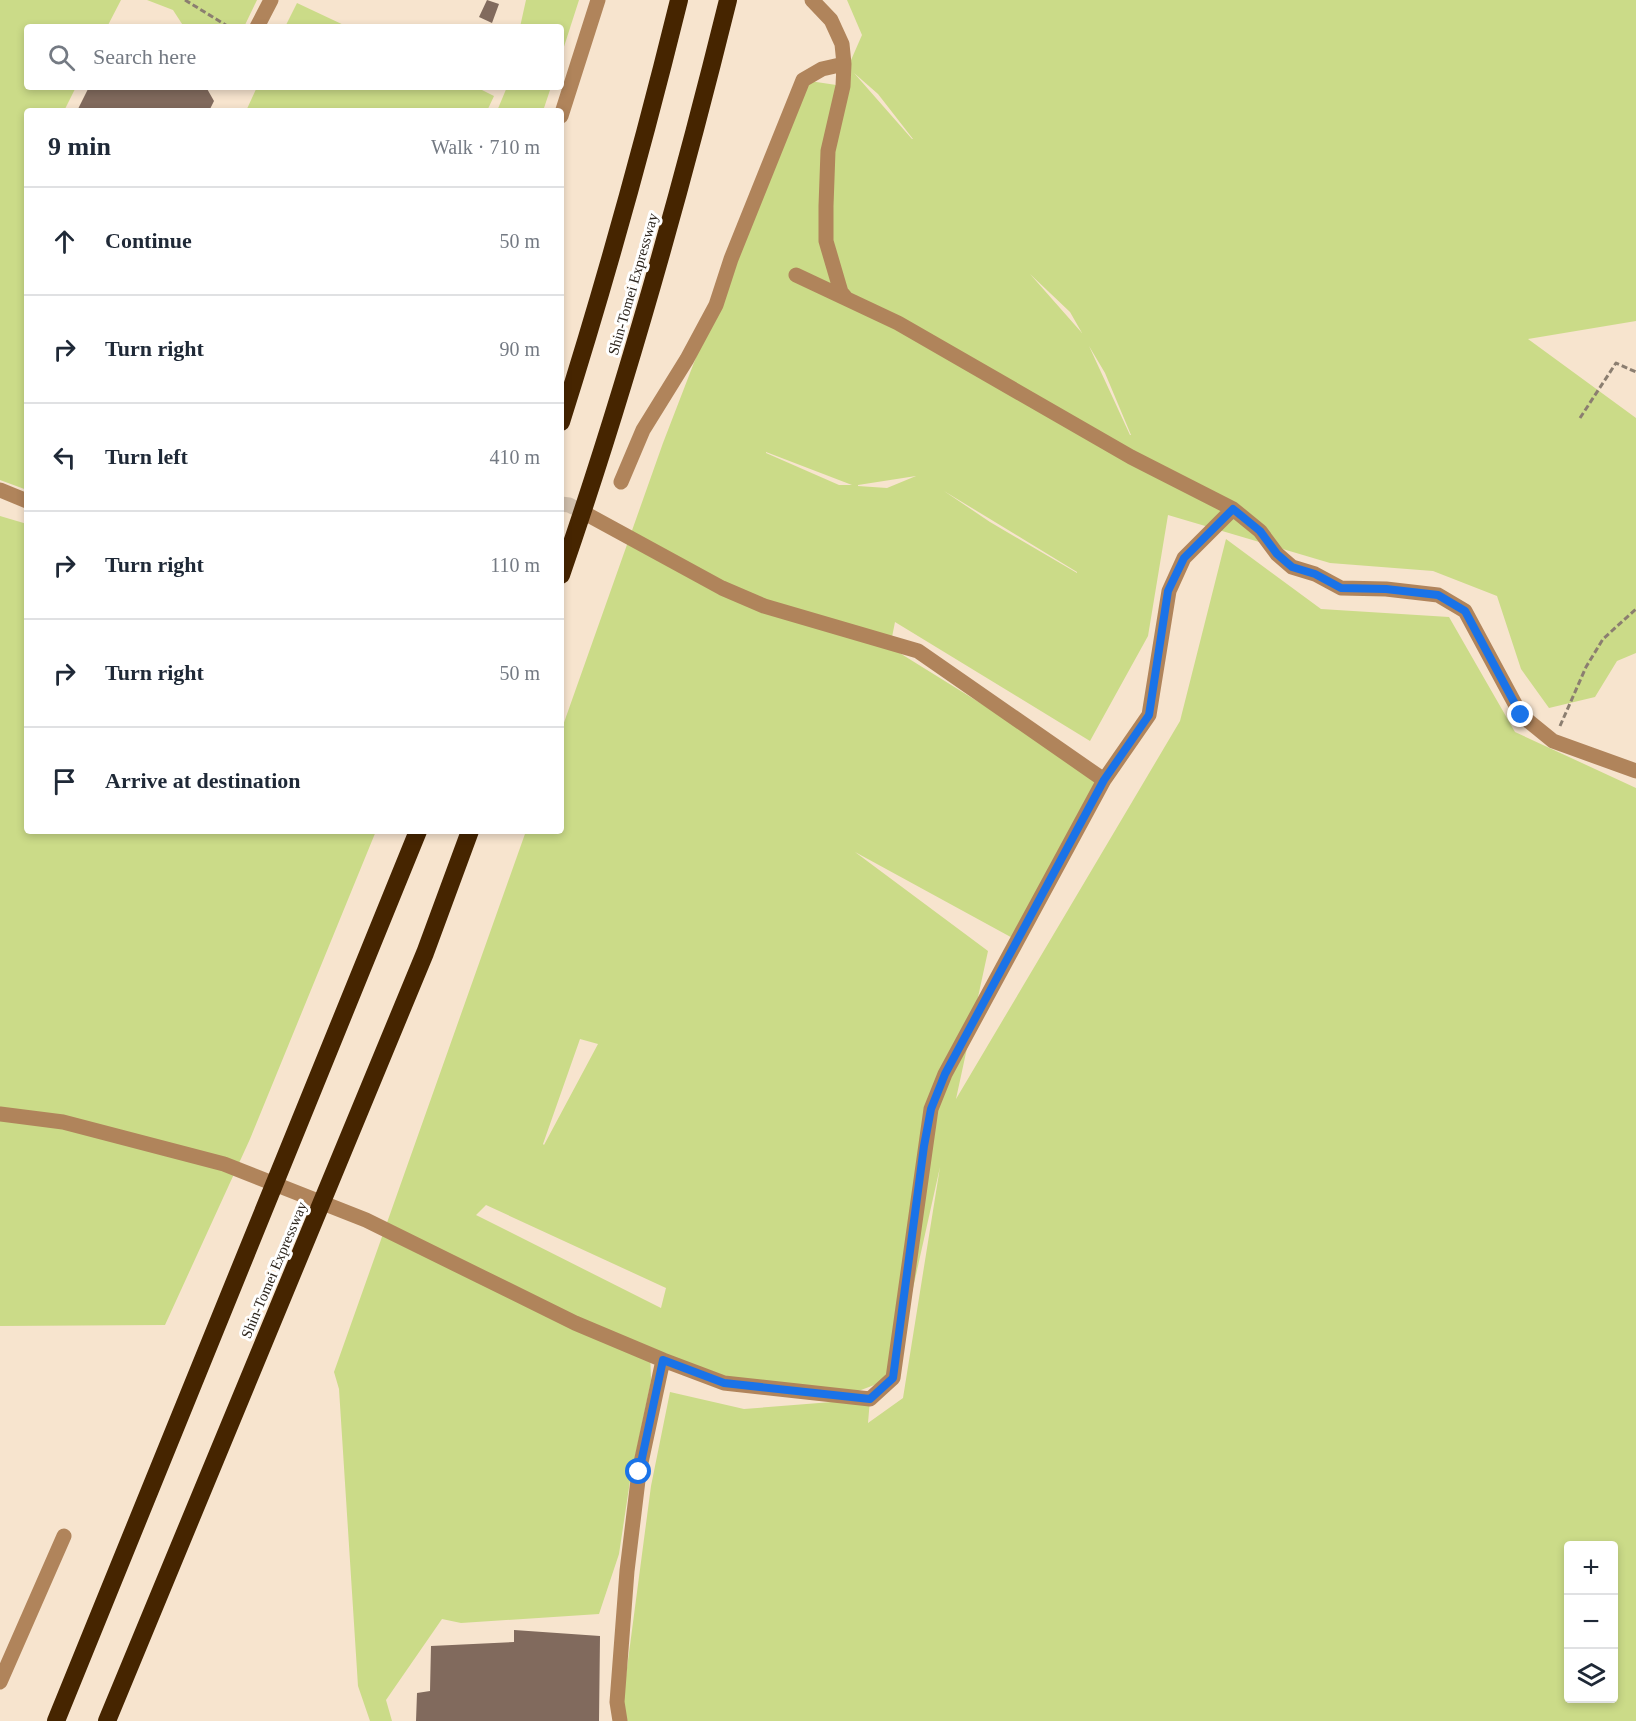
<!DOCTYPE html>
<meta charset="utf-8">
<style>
body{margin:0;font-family:"Times New Roman",serif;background:#f2f2f3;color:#1f2937}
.controls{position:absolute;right:18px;bottom:18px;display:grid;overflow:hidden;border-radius:6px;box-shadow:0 3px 9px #0003}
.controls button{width:54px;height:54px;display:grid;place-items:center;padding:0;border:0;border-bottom:2px solid #e0e1e3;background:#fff;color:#1f2937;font:30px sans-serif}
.stop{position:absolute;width:18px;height:18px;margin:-14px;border:4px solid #1a73e8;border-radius:50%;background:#fff}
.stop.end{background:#1a73e8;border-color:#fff;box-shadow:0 2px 6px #0008}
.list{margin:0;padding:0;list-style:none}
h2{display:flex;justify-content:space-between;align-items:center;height:78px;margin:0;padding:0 24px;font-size:26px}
h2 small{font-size:20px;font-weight:400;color:#747a83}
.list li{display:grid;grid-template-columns:39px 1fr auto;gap:18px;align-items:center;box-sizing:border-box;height:108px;padding:0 24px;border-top:2px solid #e0e1e3}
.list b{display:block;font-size:22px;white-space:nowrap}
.list em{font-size:20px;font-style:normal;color:#747a83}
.icon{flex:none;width:33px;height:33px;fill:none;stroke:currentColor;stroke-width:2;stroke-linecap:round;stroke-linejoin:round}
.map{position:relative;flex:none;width:1636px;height:1721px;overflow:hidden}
.search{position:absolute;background:#fff;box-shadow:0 3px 9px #0003;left:24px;top:24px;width:540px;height:66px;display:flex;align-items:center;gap:15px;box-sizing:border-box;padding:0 21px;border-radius:6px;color:#747a83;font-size:22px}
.panel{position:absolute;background:#fff;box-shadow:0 3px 9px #0003;left:24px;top:108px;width:540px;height:726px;border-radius:6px}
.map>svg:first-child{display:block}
</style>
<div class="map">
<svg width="1636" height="1721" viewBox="0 0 1636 1721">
<rect width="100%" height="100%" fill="#f7e4ce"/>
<path fill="#cbdb88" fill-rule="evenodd" d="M 0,0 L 121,0 L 107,27 L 27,27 L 27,87 L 76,87 L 64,111 L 27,111 L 27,490 L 0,480 Z
M 147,0 L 257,0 L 244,27 L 184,27 L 173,10 Z
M 526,0 L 579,0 L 561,56 L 561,27 L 520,27 Z
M 847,0 L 1636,0 L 1636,321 L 1528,339 L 1636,418 L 1636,653 L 1617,661 L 1595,697 L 1549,708 L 1521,669 L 1497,596 L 1433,571 L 1330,563 L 1168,515 L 1148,636 L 1090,741 L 895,622 L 890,647 L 1104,780 L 1018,941 L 855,852 L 988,951 L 956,1099 L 1180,721 L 1226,539 L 1321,609 L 1449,617 L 1515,732 L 1636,788 L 1636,1721 L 620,1721 L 651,1486 L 670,1392 L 744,1409 L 870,1399 L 868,1423 L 903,1398 L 940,1167 L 893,1378 L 845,1396 L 724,1383 L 650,1349 L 651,1381 L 630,1481 L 619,1554 L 599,1614 L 461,1623 L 442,1619 L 386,1700 L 392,1721 L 370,1721 L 358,1686 L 339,1389 L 334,1372 L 526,831 L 561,831 L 561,731 L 663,443 L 803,80 L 843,86 L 848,67 L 862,35 ZM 854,73 L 878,94 L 913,139 L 912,139 ZM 1030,274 L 1070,312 L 1082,333 ZM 1089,346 L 1105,373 L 1131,435 L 1130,435 ZM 766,453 L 766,452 L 852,485 L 839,485 ZM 916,476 L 887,488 L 858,486 L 858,485 ZM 944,491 L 1077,572 L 1077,573 L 990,522 ZM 580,1039 L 598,1044 L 544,1145 L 543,1144 ZM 486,1205 L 666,1288 L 661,1308 L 476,1215 ZM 1568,1546 L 1614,1546 L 1614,1698 L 1568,1698 Z
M 297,3 L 348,27 L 285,27 Z
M 257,87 L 476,87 L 494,96 L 487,111 L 246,111 Z
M 507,87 L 551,87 L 543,111 L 497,111 Z
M 0,516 L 27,524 L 27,831 L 376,831 L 250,1139 L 165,1325 L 0,1326 Z"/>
<path fill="#816a5d" d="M 487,0 L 499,4 L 492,23 L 479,17 Z
M 89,87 L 206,87 L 214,101 L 209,111 L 77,111 Z
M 514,1630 L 600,1636 L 599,1721 L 416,1721 L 417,1693 L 430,1691 L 431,1646 L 514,1642 Z"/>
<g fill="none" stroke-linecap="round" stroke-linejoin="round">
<path stroke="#cfbeab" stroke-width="15" stroke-dasharray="15 8" stroke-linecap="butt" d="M 561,504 L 569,505 L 590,516"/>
<path stroke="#8b7e70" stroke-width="3" stroke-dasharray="6 3" stroke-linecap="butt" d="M 185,0 L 229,27
M 1580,418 L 1616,363 L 1636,372
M 1560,726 L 1586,667 L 1603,639 L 1636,609"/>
<path stroke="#b0845b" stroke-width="15" d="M 812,0 L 831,20 L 842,44 L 844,64 L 843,86 L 828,151 L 826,206 L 826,241 L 841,292 L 846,298
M 257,27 L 271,0
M 561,116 L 598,0
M 796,275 L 898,323 L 1131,457 L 1233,509 L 1260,531 L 1277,554 L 1292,567 L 1315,574 L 1341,588 L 1386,589 L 1438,595 L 1465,611 L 1521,715 L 1553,741 L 1636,771
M 621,482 L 643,430 L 687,359 L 716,305 L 731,259 L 803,80 L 822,69 L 844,64
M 0,490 L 27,501
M 590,516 L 722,588 L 764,606 L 918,651 L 1104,780
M 0,1114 L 63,1122 L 224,1164 L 366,1220 L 575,1323 L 663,1360 L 639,1472 L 627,1571 L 617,1702 L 620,1721
M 663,1360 L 724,1383 L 870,1399 L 893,1378 L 931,1109 L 945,1074 L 1104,780 L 1149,715 L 1169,591 L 1184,558 L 1233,509
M 0,1682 L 64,1536"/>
<path stroke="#462500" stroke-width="18" d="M 561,422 C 605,283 644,142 679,0
M 561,575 C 626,387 680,194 728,0
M 56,1721 L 418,831
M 107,1721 L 425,953 L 470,831"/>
</g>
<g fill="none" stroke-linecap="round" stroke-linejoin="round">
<path stroke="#1a73e8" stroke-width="8" d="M 639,1472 L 663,1360 L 724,1383 L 870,1399 L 893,1378 L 924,1146 L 931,1109 L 945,1074 L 1104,780 L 1149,715 L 1168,591 L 1184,558 L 1233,509 L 1260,531 L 1277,554 L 1292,567 L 1315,574 L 1341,588 L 1386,589 L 1438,595 L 1465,611 L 1521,715"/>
</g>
<g text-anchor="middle" stroke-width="6" stroke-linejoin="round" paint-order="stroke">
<g font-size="15" fill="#2d261e" stroke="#fff">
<text transform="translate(633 284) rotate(-74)" y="5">Shin-Tomei Expressway</text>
<text transform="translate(274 1270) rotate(-67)" y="5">Shin-Tomei Expressway</text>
</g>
</g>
</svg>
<div class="controls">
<button>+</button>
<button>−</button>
<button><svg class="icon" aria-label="layers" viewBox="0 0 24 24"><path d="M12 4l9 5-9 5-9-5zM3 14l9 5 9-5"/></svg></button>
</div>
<div class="stop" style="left:639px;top:1472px"></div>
<div class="stop end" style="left:1521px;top:715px"></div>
<div class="search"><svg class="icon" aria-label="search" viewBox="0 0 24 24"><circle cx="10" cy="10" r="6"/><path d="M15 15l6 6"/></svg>Search here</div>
<section class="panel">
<h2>9 min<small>Walk · 710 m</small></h2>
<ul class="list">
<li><svg class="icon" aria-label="ahead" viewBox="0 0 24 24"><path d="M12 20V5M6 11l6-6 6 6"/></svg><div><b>Continue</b></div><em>50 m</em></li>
<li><svg class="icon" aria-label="right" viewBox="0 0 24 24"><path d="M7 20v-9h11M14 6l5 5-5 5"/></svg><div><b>Turn right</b></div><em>90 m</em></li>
<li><svg class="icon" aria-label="left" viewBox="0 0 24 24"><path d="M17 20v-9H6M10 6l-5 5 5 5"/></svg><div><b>Turn left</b></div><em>410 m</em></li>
<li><svg class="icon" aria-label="right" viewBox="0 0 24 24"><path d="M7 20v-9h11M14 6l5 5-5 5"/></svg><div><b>Turn right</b></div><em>110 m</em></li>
<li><svg class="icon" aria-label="right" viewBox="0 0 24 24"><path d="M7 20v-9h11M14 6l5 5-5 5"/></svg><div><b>Turn right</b></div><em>50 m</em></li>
<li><svg class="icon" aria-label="arrive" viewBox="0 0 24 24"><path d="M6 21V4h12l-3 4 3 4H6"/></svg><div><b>Arrive at destination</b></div></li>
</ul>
</section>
</div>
